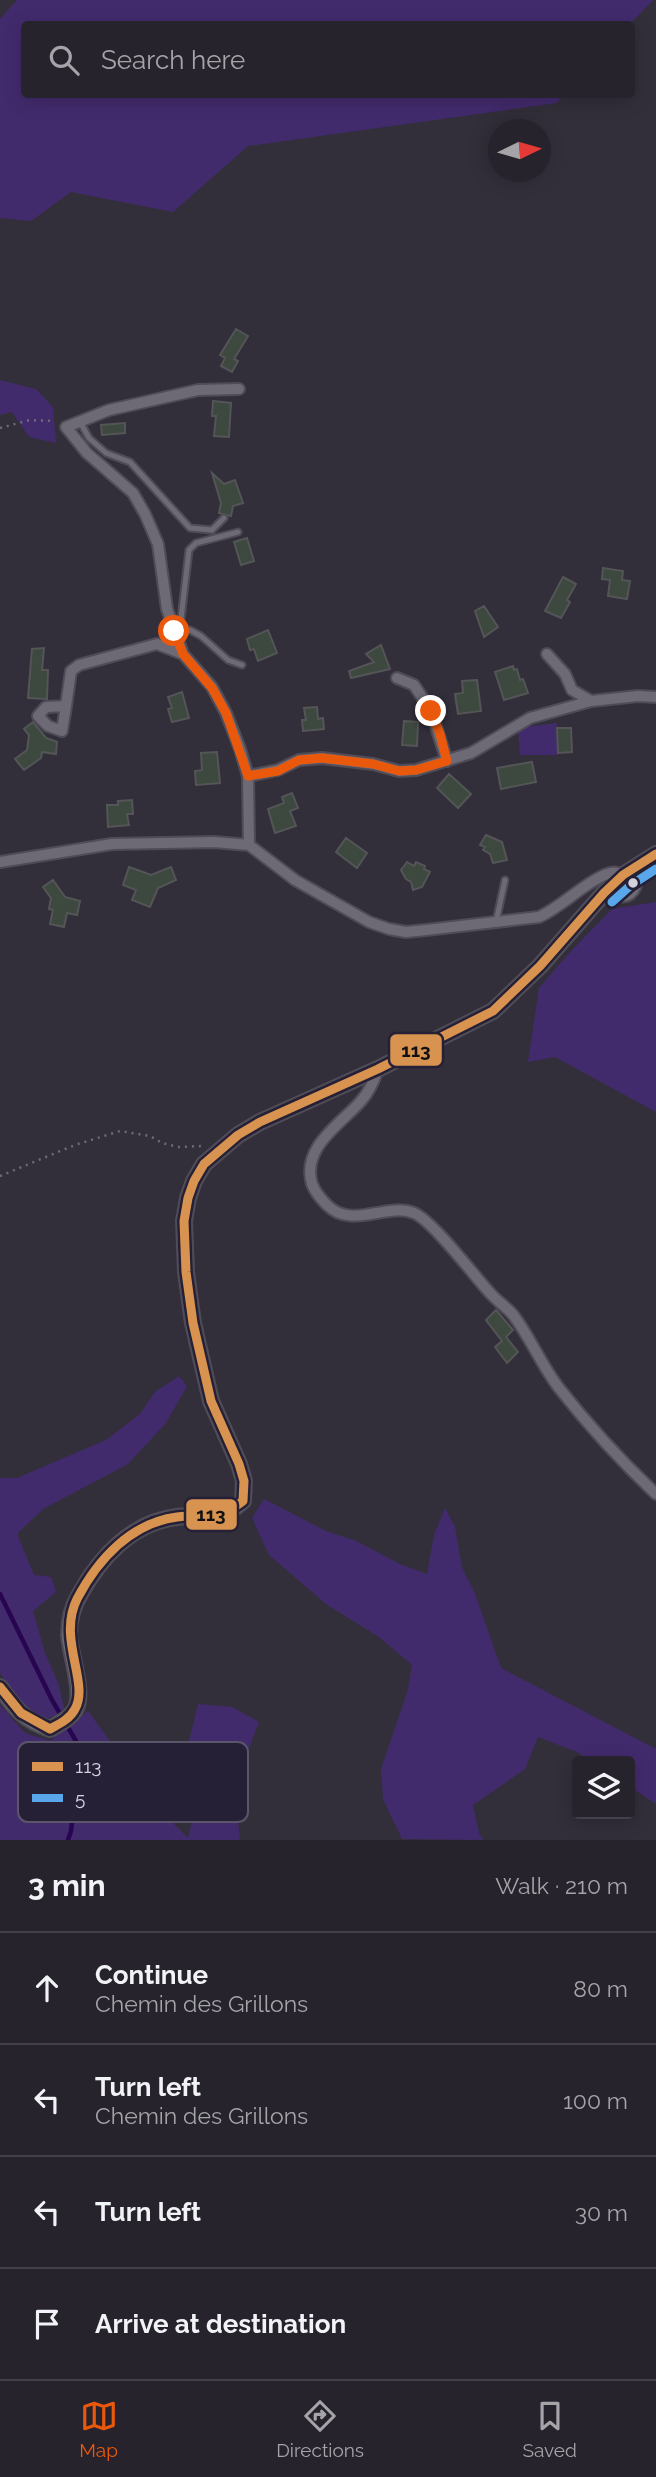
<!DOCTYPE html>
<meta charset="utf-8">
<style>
body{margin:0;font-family:Raleway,sans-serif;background:#322f38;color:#f1f3f6}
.controls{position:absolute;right:21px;bottom:21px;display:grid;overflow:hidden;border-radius:7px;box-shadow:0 4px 18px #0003}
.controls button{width:63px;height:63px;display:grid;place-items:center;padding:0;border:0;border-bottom:2px solid #424048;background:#26232c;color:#f1f3f6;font:35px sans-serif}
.compass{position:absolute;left:488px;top:119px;width:63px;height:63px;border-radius:50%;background:#26232c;box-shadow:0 4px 18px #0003;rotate:85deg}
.stop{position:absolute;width:21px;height:21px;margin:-16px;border:5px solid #ea580c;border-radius:50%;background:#fff}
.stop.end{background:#ea580c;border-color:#fff;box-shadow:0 2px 7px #0008}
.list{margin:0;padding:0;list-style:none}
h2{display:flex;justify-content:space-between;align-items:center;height:91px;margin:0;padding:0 28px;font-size:30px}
h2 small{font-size:23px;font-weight:400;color:#a4a4a9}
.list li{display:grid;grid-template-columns:46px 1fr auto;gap:21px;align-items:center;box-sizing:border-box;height:112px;padding:0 28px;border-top:2px solid #424048}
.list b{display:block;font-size:26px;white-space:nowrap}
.list p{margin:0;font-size:23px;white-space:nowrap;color:#a4a4a9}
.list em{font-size:23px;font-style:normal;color:#a4a4a9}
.icon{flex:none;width:38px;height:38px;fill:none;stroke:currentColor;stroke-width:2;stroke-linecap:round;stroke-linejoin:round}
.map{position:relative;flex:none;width:656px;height:1840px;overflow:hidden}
.search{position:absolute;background:#26232c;box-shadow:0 4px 18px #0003;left:21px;right:21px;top:21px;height:77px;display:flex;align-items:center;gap:18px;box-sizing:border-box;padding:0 24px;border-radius:7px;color:#a4a4a9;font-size:26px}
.sheet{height:539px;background:#26232c}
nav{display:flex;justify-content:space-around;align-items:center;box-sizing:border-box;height:98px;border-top:2px solid #424048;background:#26232c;font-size:19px;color:#a4a4a9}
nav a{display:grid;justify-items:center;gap:4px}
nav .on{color:#ea580c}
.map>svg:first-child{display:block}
</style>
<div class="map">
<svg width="656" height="1840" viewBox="0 0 656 1840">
<rect width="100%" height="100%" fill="#322f3b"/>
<path fill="#422b6d" d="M 17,0 L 653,0 L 630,24 L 24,24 L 24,94 L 564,95 L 557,103 L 248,146 L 173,212 L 71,192 L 31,221 L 0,218 L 0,19 Z
M 0,380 L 36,389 L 53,407 L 56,443 L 29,437 L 12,412 L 0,415 Z
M 557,723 L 558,755 L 520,755 L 518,728 Z
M 656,902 L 656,1112 L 555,1057 L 528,1062 L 539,988 L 571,951 L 612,909 Z
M 179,1376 L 187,1386 L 166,1423 L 128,1464 L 43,1509 L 17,1534 L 34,1575 L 51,1577 L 56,1592 L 33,1611 L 45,1653 L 59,1685 L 64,1708 L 55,1717 L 40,1719 L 28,1711 L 0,1673 L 0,1478 L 17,1478 L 106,1440 L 140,1414 L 155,1392 Z
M 264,1499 L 326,1531 L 356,1541 L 400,1564 L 427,1574 L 434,1535 L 445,1508 L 455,1527 L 462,1568 L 474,1591 L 501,1668 L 656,1749 L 656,1804 L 630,1787 L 630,1761 L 591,1761 L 577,1752 L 538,1737 L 525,1769 L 473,1805 L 479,1833 L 483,1840 L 402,1839 L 383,1799 L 381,1769 L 408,1690 L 412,1665 L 379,1637 L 326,1604 L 269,1555 L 252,1518 Z
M 198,1704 L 232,1707 L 259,1722 L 246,1756 L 235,1793 L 240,1840 L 0,1840 L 0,1705 L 25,1733 L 50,1741 L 88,1711 L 159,1809 L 188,1838 L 197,1799 L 185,1758 Z"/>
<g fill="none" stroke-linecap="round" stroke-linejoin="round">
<path stroke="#270550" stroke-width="4.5" d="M 0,1594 L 52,1700 L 80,1748 L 71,1831 L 68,1840"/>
</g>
<path fill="#3d483f" stroke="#535556" stroke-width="2" d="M 236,329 L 248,336 L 234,359 L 238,361 L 232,372 L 221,366 L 225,358 L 220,355 Z
M 213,401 L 231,403 L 229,437 L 214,436 L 216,416 L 212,416 Z
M 125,423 L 125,433 L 102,435 L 101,425 Z
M 212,473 L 224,484 L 235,480 L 243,503 L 233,506 L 231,516 L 219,513 L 221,503 Z
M 247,538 L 254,561 L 241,565 L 234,542 Z
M 603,568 L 623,571 L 622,580 L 630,581 L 627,599 L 608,596 L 610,580 L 602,579 Z
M 563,577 L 576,584 L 567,600 L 570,602 L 561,618 L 545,611 Z
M 484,606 L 498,627 L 484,637 L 475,611 Z
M 268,630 L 277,653 L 258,661 L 254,649 L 250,650 L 247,639 Z
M 381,645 L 390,669 L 351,678 L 349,671 L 374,662 L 366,654 Z
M 44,648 L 42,670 L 48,670 L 47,699 L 28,698 L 32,649 Z
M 513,666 L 514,670 L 517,669 L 520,680 L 523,679 L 528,693 L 504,700 L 495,672 Z
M 477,680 L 481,711 L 458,714 L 455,694 L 463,693 L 462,681 Z
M 182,692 L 189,718 L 172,722 L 168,709 L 172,708 L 168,697 Z
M 317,707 L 318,719 L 323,718 L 324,729 L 303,731 L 302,720 L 306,720 L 304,708 Z
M 404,721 L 418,722 L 417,746 L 402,745 Z
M 33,722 L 46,738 L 57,742 L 56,754 L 42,752 L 41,758 L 24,770 L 15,759 L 27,750 L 29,735 L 24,729 Z
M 557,728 L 571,728 L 572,752 L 558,753 Z
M 217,752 L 220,783 L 196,785 L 195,771 L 202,770 L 201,753 Z
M 532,762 L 536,782 L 501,789 L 497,768 Z
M 449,774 L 471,794 L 458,808 L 437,788 Z
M 292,793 L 298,808 L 290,811 L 296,826 L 275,833 L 268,809 L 284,803 L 282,797 Z
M 132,800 L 133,814 L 127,814 L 129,825 L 108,827 L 107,805 L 118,805 L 118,801 Z
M 486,835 L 502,842 L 507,860 L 493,863 L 490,854 L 483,850 L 485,847 L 480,845 Z
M 346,838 L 367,853 L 357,868 L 336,852 Z
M 407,862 L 414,866 L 416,862 L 425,866 L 424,869 L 430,872 L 422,887 L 413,890 L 411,882 L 406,879 L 401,870 Z
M 129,867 L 151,875 L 171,867 L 176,880 L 158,888 L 150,907 L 132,900 L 136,890 L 123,885 Z
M 53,880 L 65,897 L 80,901 L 77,915 L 67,913 L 64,927 L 50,924 L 53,910 L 49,909 L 51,898 L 43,887 Z
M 496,1310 L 513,1330 L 506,1337 L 518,1352 L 507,1363 L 495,1347 L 502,1341 L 486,1320 Z"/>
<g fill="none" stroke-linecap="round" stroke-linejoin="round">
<g stroke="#4f4c57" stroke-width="9">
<path id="service" d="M 79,420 L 89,438 L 106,453 L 130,462 L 190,528 L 212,530 L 224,518
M 175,628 L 181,619 L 189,550 L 196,543 L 238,532
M 174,631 L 190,630 L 201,636 L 228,660 L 242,665
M 607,894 C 623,903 635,900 640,881 L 635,867
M 496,922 L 505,880"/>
</g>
<g stroke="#4f4c57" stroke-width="14">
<path id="minor" d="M 239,389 L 198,390 L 109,410 L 66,427 L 87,453 L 133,493 L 145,514 L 158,544 L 167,609 L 183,654 L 212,687 L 226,713 L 240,749 L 248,776 L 249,845
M 547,654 L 565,674 L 572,690 L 591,701
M 397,678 L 414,685 L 431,711 L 447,761
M 66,706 L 62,731 L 48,726 L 38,716 L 46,707 L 66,706 L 71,671 L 79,665 L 157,644 L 183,654
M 248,776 L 278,770 L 299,760 L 322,758 L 373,764 L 399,771 L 416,770 L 471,753 L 530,718 L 591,701 L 638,696 L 656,697
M 0,862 L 112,844 L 214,842 L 249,845 L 295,880 L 369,922 L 389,929 L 406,932 L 426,930 L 539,917 C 563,906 585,882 607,874 C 614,871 618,872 623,875
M 378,1069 C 374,1081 370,1091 361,1101 C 341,1124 301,1147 312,1184 C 315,1192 321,1199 327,1205 C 352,1230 386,1202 414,1213 C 433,1221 475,1277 491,1294 C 498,1302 508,1308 514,1316 C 531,1339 542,1366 559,1388 C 589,1426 621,1461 656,1494"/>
</g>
<g stroke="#4f4c57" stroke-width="18">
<path id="tertiary" d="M 0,1687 C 15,1709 24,1720 50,1729 C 59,1724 69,1719 75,1710 C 85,1694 70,1654 69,1635 C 69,1621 72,1607 80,1594 C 101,1556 133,1522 177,1517 C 206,1513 218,1524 243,1501 L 244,1481 L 239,1464 L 211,1401 L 193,1323 L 186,1272 L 184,1221 L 188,1198 L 194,1181 L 204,1164 L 238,1135 L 260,1122 L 378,1069 L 493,1011 L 540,966 L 604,893 L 623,875 L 656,854"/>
</g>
<path stroke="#6e6c76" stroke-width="2.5" stroke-dasharray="2 5" stroke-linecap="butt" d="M 0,428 L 30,420 L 55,421
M 0,1176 L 75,1145 L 120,1131 L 150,1136 L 162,1143 L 178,1147 L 203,1146"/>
<use href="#service" stroke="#6e6a75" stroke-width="5"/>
<use href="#minor" stroke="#6e6a75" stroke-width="10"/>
<use href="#tertiary" stroke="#6e6a75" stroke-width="14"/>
<g stroke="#252035" stroke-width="14">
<path id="bus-1" d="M 0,1687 L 21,1713 L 50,1729
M 50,1729 C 59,1724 70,1719 75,1709 C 90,1683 57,1639 77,1599 C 98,1559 131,1523 177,1517 C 205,1513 219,1520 243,1501 L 244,1481 L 239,1464 L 211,1401 L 193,1323 L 186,1272 L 184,1221 L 188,1198 L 194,1181 L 204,1164 L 238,1135 L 260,1122 L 378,1069 L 493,1011 L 540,966 L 604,893 L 623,875 L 656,854"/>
</g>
<g stroke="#252035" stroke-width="14">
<path id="bus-2" d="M 612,902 L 631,885 L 656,869"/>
</g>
<use href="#bus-1" stroke="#d89350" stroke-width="9"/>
<use href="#bus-2" stroke="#5aa6ea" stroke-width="9"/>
</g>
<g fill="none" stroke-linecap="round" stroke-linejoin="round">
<path stroke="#ea580c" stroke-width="9" d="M 174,631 L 183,654 L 212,688 L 226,713 L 248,776 L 278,771 L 299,760 L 322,758 L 348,761 L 373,764 L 399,771 L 416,770 L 447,761 L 440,734 L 431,711"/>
</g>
<circle fill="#d4d1df" stroke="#252035" stroke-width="2.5" cx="633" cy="883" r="6"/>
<rect x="18" y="1742" width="230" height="80" rx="10" fill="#252035" stroke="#5a5568" stroke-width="2"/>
<rect x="32" y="1762" width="31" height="9" fill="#d89350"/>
<rect x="32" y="1794" width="31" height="8" fill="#5aa6ea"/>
<g font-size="19" fill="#d4d1df">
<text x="75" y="1773">113</text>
<text x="75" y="1805">5</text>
</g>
<g stroke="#252035" stroke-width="2.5">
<rect x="389" y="1033" width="54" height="34" rx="7" fill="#d89350"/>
<rect x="185" y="1498" width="53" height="33" rx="7" fill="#d89350"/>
</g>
<g font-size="19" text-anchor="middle" font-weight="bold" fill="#111">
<text x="416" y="1057">113</text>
<text x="211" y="1521">113</text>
</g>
</svg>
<div class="controls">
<button><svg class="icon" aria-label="layers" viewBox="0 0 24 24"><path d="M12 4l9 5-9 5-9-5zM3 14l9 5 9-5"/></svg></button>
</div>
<svg class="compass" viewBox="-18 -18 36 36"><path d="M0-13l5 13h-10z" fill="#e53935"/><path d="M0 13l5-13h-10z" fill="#a4a4a9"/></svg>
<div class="stop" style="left:174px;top:631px"></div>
<div class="stop end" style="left:431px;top:711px"></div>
<div class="search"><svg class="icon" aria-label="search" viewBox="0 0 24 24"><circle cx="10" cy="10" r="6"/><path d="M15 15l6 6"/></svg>Search here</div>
</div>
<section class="sheet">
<h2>3 min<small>Walk · 210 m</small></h2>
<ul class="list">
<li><svg class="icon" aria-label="ahead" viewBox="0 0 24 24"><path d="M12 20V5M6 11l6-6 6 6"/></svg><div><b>Continue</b><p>Chemin des Grillons</p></div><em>80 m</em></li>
<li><svg class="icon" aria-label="left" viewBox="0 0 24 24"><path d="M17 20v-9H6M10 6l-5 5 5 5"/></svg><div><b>Turn left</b><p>Chemin des Grillons</p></div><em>100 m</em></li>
<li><svg class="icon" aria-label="left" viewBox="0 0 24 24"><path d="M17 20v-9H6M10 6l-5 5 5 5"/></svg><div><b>Turn left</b></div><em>30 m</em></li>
<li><svg class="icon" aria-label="arrive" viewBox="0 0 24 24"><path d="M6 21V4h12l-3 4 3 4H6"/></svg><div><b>Arrive at destination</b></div></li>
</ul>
</section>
<nav>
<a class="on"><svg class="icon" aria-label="map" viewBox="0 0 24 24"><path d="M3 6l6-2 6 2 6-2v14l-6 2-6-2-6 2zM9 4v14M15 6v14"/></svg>Map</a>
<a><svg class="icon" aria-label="directions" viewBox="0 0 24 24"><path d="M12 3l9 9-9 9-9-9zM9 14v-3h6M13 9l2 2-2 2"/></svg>Directions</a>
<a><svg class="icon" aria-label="saved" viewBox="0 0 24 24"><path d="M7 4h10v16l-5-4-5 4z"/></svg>Saved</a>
</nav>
